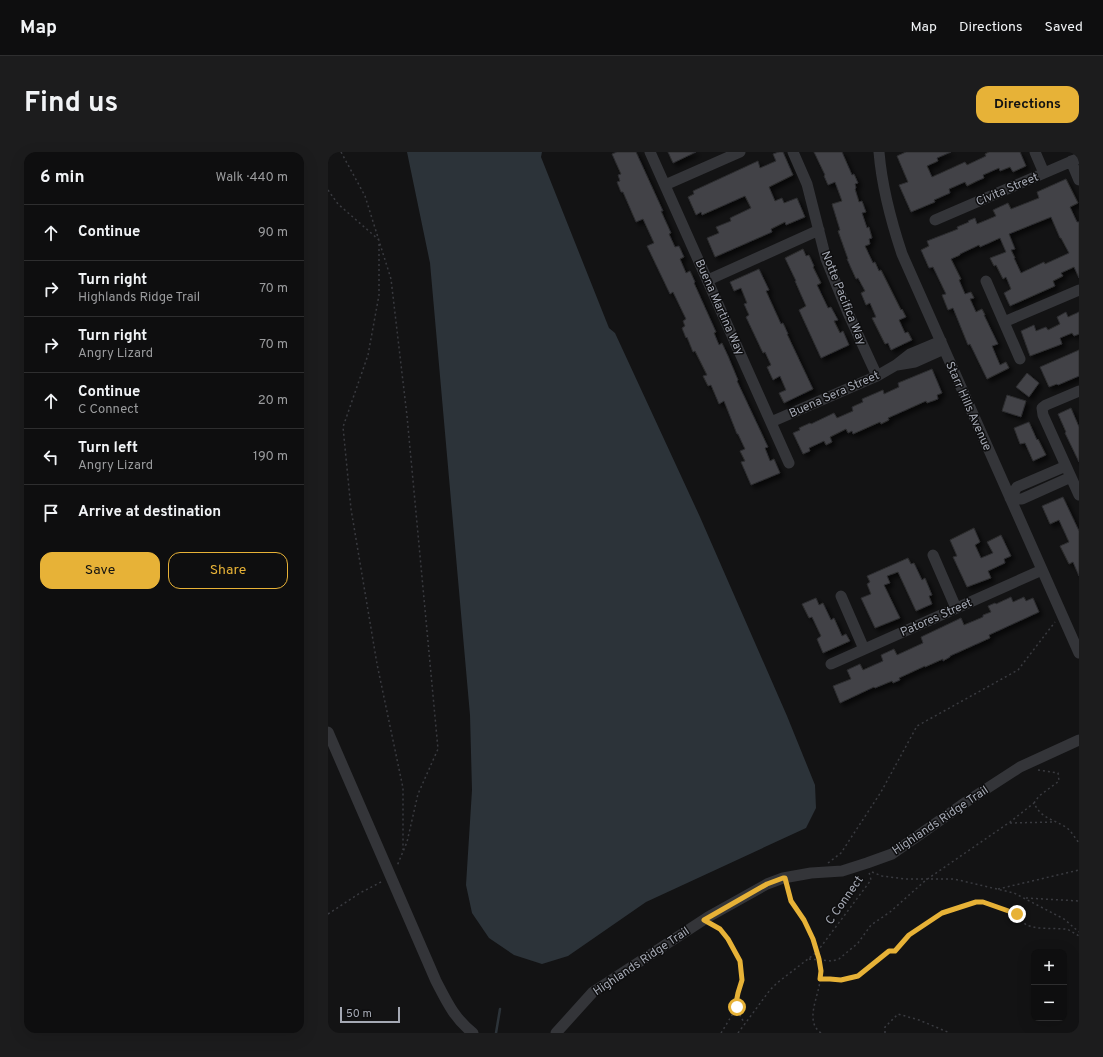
<!DOCTYPE html>
<meta charset="utf-8">
<style>
body{margin:0;font-family:Overpass,sans-serif;background:#1c1c1d;color:#f1f3f6}
.controls{position:absolute;right:12px;bottom:12px;display:grid;overflow:hidden;border-radius:8px;box-shadow:0 4px 16px #0002}
.controls button{width:36px;height:36px;display:grid;place-items:center;padding:0;border:0;border-bottom:1px solid #2e2e2f;background:#0e0e0f;color:#f1f3f6;font:20px sans-serif}
.scale{position:absolute;left:12px;bottom:10px;width:60px;box-sizing:border-box;padding-left:4px;border:2px solid #a5a9b4;border-top:0;font-size:11px;line-height:14px;white-space:nowrap;color:#a5a9b4;-webkit-text-stroke:3px #0e0e0f;paint-order:stroke}
.stop{position:absolute;width:12px;height:12px;margin:-9px;border:3px solid #e7b237;border-radius:50%;background:#fff}
.stop.end{background:#e7b237;border-color:#fff;box-shadow:0 1px 4px #0008}
.list{margin:0;padding:0;list-style:none}
h2{display:flex;justify-content:space-between;align-items:center;height:52px;margin:0;padding:0 16px;font-size:17px}
h2 small{font-size:13px;font-weight:400;color:#9b9c9e}
.list li{display:grid;grid-template-columns:26px 1fr auto;gap:12px;align-items:center;box-sizing:border-box;height:56px;padding:0 16px;border-top:1px solid #2e2e2f}
.list b{display:block;font-size:15px;white-space:nowrap}
.list p{margin:0;font-size:13px;white-space:nowrap;color:#9b9c9e}
.list em{font-size:13px;font-style:normal;color:#9b9c9e}
.actions{display:flex;gap:8px;padding:12px 16px}
.actions a{flex:1;padding:9px 0;border:1px solid #e7b237;border-radius:12px;text-align:center;font-size:14px;color:#e7b237}
.actions .main{background:#e7b237;color:#111}
.icon{flex:none;width:22px;height:22px;fill:none;stroke:currentColor;stroke-width:2;stroke-linecap:round;stroke-linejoin:round}
.map{position:relative;flex:none;width:751px;height:881px;overflow:hidden;border-radius:12px}
header{display:flex;align-items:center;gap:24px;box-sizing:border-box;height:56px;padding:0 20px;background:#0e0e0f;border-bottom:1px solid #2e2e2f}
header strong{font-size:19px}
nav{display:flex;gap:22px;margin-inline-start:auto;font-size:14px}
.intro{display:flex;align-items:center;justify-content:space-between;box-sizing:border-box;height:96px;padding:0 24px}
h1{margin:0;font-size:28px}
.button{padding:10px 18px;border-radius:12px;background:#e7b237;color:#111;font-size:14px;font-weight:700}
main{display:flex;gap:24px;padding:0 24px}
aside{flex:1;background:#0e0e0f;border-radius:12px;box-shadow:0 4px 16px #0002}
.map>svg:first-child{display:block}
</style>
<header>
<strong>Map</strong>
<nav><a>Map</a><a>Directions</a><a>Saved</a></nav>
</header>
<div class="intro"><h1>Find us</h1><a class="button">Directions</a></div>
<main>
<aside>
<h2>6 min<small>Walk · 440 m</small></h2>
<ul class="list">
<li><svg class="icon" aria-label="ahead" viewBox="0 0 24 24"><path d="M12 20V5M6 11l6-6 6 6"/></svg><div><b>Continue</b></div><em>90 m</em></li>
<li><svg class="icon" aria-label="right" viewBox="0 0 24 24"><path d="M7 20v-9h11M14 6l5 5-5 5"/></svg><div><b>Turn right</b><p>Highlands Ridge Trail</p></div><em>70 m</em></li>
<li><svg class="icon" aria-label="right" viewBox="0 0 24 24"><path d="M7 20v-9h11M14 6l5 5-5 5"/></svg><div><b>Turn right</b><p>Angry Lizard</p></div><em>70 m</em></li>
<li><svg class="icon" aria-label="ahead" viewBox="0 0 24 24"><path d="M12 20V5M6 11l6-6 6 6"/></svg><div><b>Continue</b><p>C Connect</p></div><em>20 m</em></li>
<li><svg class="icon" aria-label="left" viewBox="0 0 24 24"><path d="M17 20v-9H6M10 6l-5 5 5 5"/></svg><div><b>Turn left</b><p>Angry Lizard</p></div><em>190 m</em></li>
<li><svg class="icon" aria-label="arrive" viewBox="0 0 24 24"><path d="M6 21V4h12l-3 4 3 4H6"/></svg><div><b>Arrive at destination</b></div></li>
</ul>
<div class="actions"><a class="main">Save</a><a>Share</a></div>
</aside>
<div class="map">
<svg width="751" height="881" viewBox="0 0 751 881">
<defs>
<filter id="shadow"><feDropShadow dx="3.5" dy="3.5" stdDeviation="2" flood-color="#0009"/></filter>
</defs>
<rect width="100%" height="100%" fill="#131314"/>
<path fill="#2c3339" d="M 79,0 L 214,0 L 213,5 L 281,176 L 287,181 L 372,365 L 459,564 L 487,633 L 488,656 L 478,676 L 318,750 L 240,804 L 214,812 L 186,803 L 161,786 L 144,761 L 138,733 L 144,638 L 142,563 L 102,111 Z"/>
<g fill="none" stroke-linecap="round" stroke-linejoin="round">
<path stroke="#2c3339" stroke-width="2.5" d="M 168,881 L 172,857"/>
</g>
<path fill="#424347" stroke="#2d2d30" fill-rule="evenodd" filter="url(#shadow)" d="M 289,0 L 308,0 L 335,59 L 333,59 L 343,81 L 341,82 L 347,95 L 351,94 L 356,105 L 352,107 L 358,121 L 362,119 L 367,130 L 366,131 L 388,180 L 386,181 L 391,193 L 394,191 L 400,204 L 410,228 L 409,229 L 440,295 L 437,296 L 442,309 L 446,307 L 452,321 L 423,333 L 413,310 L 417,309 L 412,299 L 417,297 L 410,282 L 409,282 L 396,249 L 391,252 L 383,233 L 380,234 L 375,224 L 379,223 L 367,199 L 365,200 L 359,185 L 358,186 L 354,176 L 357,174 L 355,169 L 358,167 L 345,140 L 342,142 L 319,94 L 326,91 L 315,67 L 308,70 L 295,40 L 293,40 L 289,30 L 292,29 L 290,23 L 293,22 L 284,2 Z
M 340,0 L 368,0 L 345,11 Z
M 451,0 L 455,0 L 465,23 L 441,35 L 447,49 L 454,46 L 456,51 L 469,46 L 477,65 L 458,73 L 457,70 L 443,77 L 444,80 L 387,105 L 379,86 L 391,81 L 388,75 L 403,69 L 402,66 L 423,56 L 417,44 L 374,63 L 373,60 L 368,63 L 360,45 L 366,42 L 365,39 L 430,9 L 432,16 L 448,9 L 445,2 Z
M 486,0 L 514,0 L 524,23 L 526,22 L 530,31 L 527,32 L 528,36 L 527,37 L 531,50 L 534,49 L 538,60 L 534,61 L 539,76 L 541,75 L 544,86 L 541,87 L 542,92 L 537,94 L 545,111 L 547,110 L 551,119 L 553,118 L 573,158 L 574,157 L 578,165 L 571,168 L 577,181 L 580,180 L 584,188 L 563,198 L 560,191 L 557,192 L 544,166 L 548,165 L 542,151 L 538,153 L 533,141 L 537,139 L 530,126 L 528,127 L 519,107 L 520,107 L 510,79 L 512,78 L 504,52 L 514,49 L 507,30 L 500,33 L 496,24 L 497,23 Z
M 578,0 L 623,0 L 609,6 L 610,9 L 599,14 L 604,25 L 637,10 L 639,13 L 658,4 L 657,2 L 661,0 L 692,0 L 698,14 L 685,20 L 682,15 L 672,19 L 671,16 L 655,23 L 656,26 L 649,29 L 639,34 L 637,30 L 621,37 L 622,41 L 606,48 L 607,50 L 583,60 L 571,33 L 580,30 L 569,4 Z
M 738,27 L 750,51 L 742,55 L 749,70 L 751,70 L 751,126 L 746,115 L 733,121 L 735,124 L 725,129 L 727,134 L 682,154 L 676,141 L 683,137 L 678,125 L 675,127 L 668,113 L 666,114 L 662,106 L 678,100 L 672,86 L 652,95 L 651,93 L 632,102 L 632,103 L 623,107 L 633,127 L 631,128 L 637,142 L 643,140 L 646,146 L 642,147 L 648,160 L 654,157 L 657,163 L 656,163 L 670,192 L 664,194 L 672,213 L 678,210 L 681,216 L 659,227 L 642,192 L 640,193 L 625,156 L 620,158 L 614,143 L 618,142 L 605,115 L 601,116 L 593,98 L 601,94 L 599,89 L 630,77 L 629,75 L 641,70 L 640,69 L 647,66 L 649,72 L 668,64 L 665,58 L 680,51 L 683,57 L 711,46 L 709,40 ZM 723,65 L 732,86 L 733,86 L 741,101 L 717,112 L 716,110 L 693,121 L 686,106 L 687,106 L 683,98 L 687,97 L 681,82 Z
M 475,97 L 478,104 L 481,103 L 486,114 L 485,115 L 493,131 L 489,133 L 500,156 L 503,155 L 510,168 L 506,169 L 512,181 L 515,179 L 521,193 L 493,206 L 471,158 L 478,154 L 467,129 L 468,129 L 457,106 Z
M 431,117 L 441,138 L 438,139 L 453,172 L 455,171 L 460,182 L 459,182 L 485,237 L 456,251 L 451,241 L 458,238 L 452,224 L 445,228 L 439,215 L 443,213 L 437,200 L 435,201 L 418,165 L 421,163 L 416,152 L 419,151 L 413,136 L 406,139 L 402,130 Z
M 738,160 L 740,165 L 751,160 L 751,182 L 746,184 L 744,181 L 732,186 L 734,192 L 702,204 L 693,179 L 706,173 L 708,179 L 718,175 L 720,178 L 732,172 L 729,165 Z
M 751,198 L 751,224 L 730,233 L 729,232 L 721,235 L 712,215 Z
M 604,217 L 614,241 L 609,243 L 610,247 L 599,251 L 598,249 L 560,266 L 561,268 L 553,272 L 552,270 L 525,282 L 524,279 L 520,281 L 518,277 L 502,285 L 504,290 L 498,293 L 496,289 L 481,296 L 482,299 L 475,302 L 465,281 L 472,278 L 471,276 L 482,271 L 483,272 L 506,261 L 509,266 L 525,259 L 524,255 L 535,250 L 534,247 L 555,238 L 556,242 L 571,235 L 570,231 Z
M 699,221 L 711,231 L 701,245 L 688,235 Z
M 679,243 L 698,249 L 693,265 L 674,259 Z
M 743,256 L 751,275 L 751,310 L 737,281 L 738,280 L 730,262 Z
M 701,270 L 709,288 L 710,287 L 718,303 L 705,309 L 697,291 L 692,292 L 686,276 Z
M 735,345 L 751,379 L 751,424 L 745,410 L 741,412 L 732,394 L 741,390 L 731,368 L 722,372 L 714,354 Z
M 646,376 L 652,390 L 647,393 L 653,406 L 665,401 L 659,390 L 673,383 L 683,404 L 676,407 L 677,411 L 660,419 L 663,426 L 639,435 L 625,405 L 629,404 L 622,388 Z
M 580,406 L 583,412 L 586,411 L 594,428 L 597,426 L 604,443 L 601,444 L 604,452 L 588,459 L 570,420 L 559,424 L 562,431 L 556,433 L 572,466 L 547,476 L 533,446 L 543,442 L 539,432 L 542,430 L 539,424 Z
M 683,445 L 685,450 L 696,445 L 698,449 L 705,446 L 711,460 L 661,483 L 662,486 L 622,504 L 622,505 L 615,509 L 615,507 L 597,515 L 597,514 L 571,526 L 572,528 L 565,531 L 564,529 L 547,536 L 546,535 L 512,551 L 505,534 L 523,527 L 519,518 L 532,512 L 535,518 L 555,509 L 553,503 L 566,497 L 569,503 L 595,491 L 593,485 L 633,466 L 636,473 L 655,465 L 655,463 L 663,460 L 660,454 L 667,451 L 668,452 Z
M 488,446 L 491,453 L 495,451 L 503,468 L 506,466 L 514,484 L 518,482 L 522,489 L 495,501 L 489,487 L 493,484 L 484,465 L 481,466 L 474,452 Z"/>
<g fill="none" stroke-linecap="round" stroke-linejoin="round">
<path stroke="#3a3b40" stroke-width="1.5" stroke-dasharray="2 3" stroke-linecap="butt" d="M 13,0 L 37,44 L 63,127 L 79,264 L 110,597 L 90,642 L 79,690 L 69,714
M 0,38 L 10,52 L 51,88
M 51,92 L 51,143 L 40,203 L 15,275 L 23,357 L 49,512 L 75,636 L 75,698
M 710,618 L 730,621 L 731,629 L 711,644 L 706,651 C 713,667 726,667 739,676 C 743,679 747,686 751,691
M 682,671 L 726,670
M 500,711 L 513,701 L 553,640 L 589,574 L 690,518 L 727,470
M 544,720 L 554,724 L 578,727 L 626,727 L 686,741 L 736,767 L 751,780
M 670,737 L 751,718
M 698,746 L 751,749
M 0,762 L 32,741 L 55,729
M 385,773 C 400,782 416,810 413,828 C 413,832 411,836 410,840 C 406,854 410,860 417,872
M 481,807 L 504,809 L 511,807 L 530,791 L 543,773 L 562,760 L 598,728 L 682,670 L 706,651
M 493,827 L 502,827 L 513,828 L 530,824 L 561,799 L 567,799 L 581,783 L 614,761 L 648,750 L 655,750 L 689,762 L 698,773 L 709,776 L 739,777 L 751,784
M 393,881 L 409,855
M 410,881 L 442,838 L 449,831 L 489,800 L 485,787 L 476,768 L 463,749 L 459,735
M 493,881 C 476,869 491,844 492,828 C 493,818 491,809 489,800 L 543,728 L 541,720
M 557,881 L 557,875 L 570,862 L 591,868 L 622,881"/>
<path stroke="#343539" stroke-width="11" d="M 322,0 L 461,311
M 465,0 L 479,32 L 498,107 L 520,161 L 549,224
M 551,0 C 554,36 563,69 574,102 L 751,501
M 707,0 L 716,21
M 743,9 L 751,28
M 337,33 L 412,0
M 607,68 L 751,6
M 380,128 L 491,78
M 658,129 L 692,207
M 676,170 L 751,138
M 569,213 L 587,210 L 616,197
M 751,239 L 718,253 L 714,256 L 715,263 L 751,343
M 443,270 L 549,224 L 568,213 L 582,202 L 613,189
M 682,346 L 689,335 L 738,314
M 682,346 L 694,347 L 743,325
M 605,403 L 628,456
M 513,444 L 536,497
M 503,512 L 714,418
M 0,580 L 108,829 C 119,850 126,866 145,881
M 228,881 L 265,840 L 380,765 L 439,732 L 455,726 L 483,721 L 514,719 L 539,711 L 564,702 L 638,650 L 692,615 L 751,588"/>
</g>
<g fill="none" stroke-linecap="round" stroke-linejoin="round">
<path stroke="#e7b237" stroke-width="5" d="M 409,855 L 408,851 L 410,841 L 414,828 L 412,809 L 400,787 L 392,777 L 376,768 L 439,732 L 455,726 L 457,726 L 463,749 L 476,768 L 485,787 L 491,807 L 493,819 L 492,827 L 502,827 L 513,828 L 530,824 L 561,799 L 567,799 L 581,783 L 614,761 L 648,750 L 655,750 L 689,762"/>
</g>
<g text-anchor="middle" stroke-width="3" stroke-linejoin="round" paint-order="stroke">
<g font-size="12" fill="#a5a9b4" stroke="#0e0e0f">
<text transform="translate(679 37) rotate(-23)" y="4">Civita Street</text>
<text transform="translate(516 146) rotate(68)" y="4">Notte Pacifica Way</text>
<text transform="translate(392 155) rotate(66)" y="4">Buena Martina Way</text>
<text transform="translate(506 242) rotate(-24)" y="4">Buena Sera Street</text>
<text transform="translate(641 254) rotate(66)" y="4">Starr Hills Avenue</text>
<text transform="translate(608 465) rotate(-24)" y="4">Patores Street</text>
<text transform="translate(612 668) rotate(-34)" y="4">Highlands Ridge Trail</text>
<text transform="translate(516 748) rotate(-55)" y="4">C Connect</text>
<text transform="translate(313 809) rotate(-34)" y="4">Highlands Ridge Trail</text>
</g>
</g>
</svg>
<div class="controls">
<button>+</button>
<button>−</button>
</div>
<div class="scale">50 m</div>
<div class="stop" style="left:409px;top:855px"></div>
<div class="stop end" style="left:689px;top:762px"></div>
</div>
</main>
